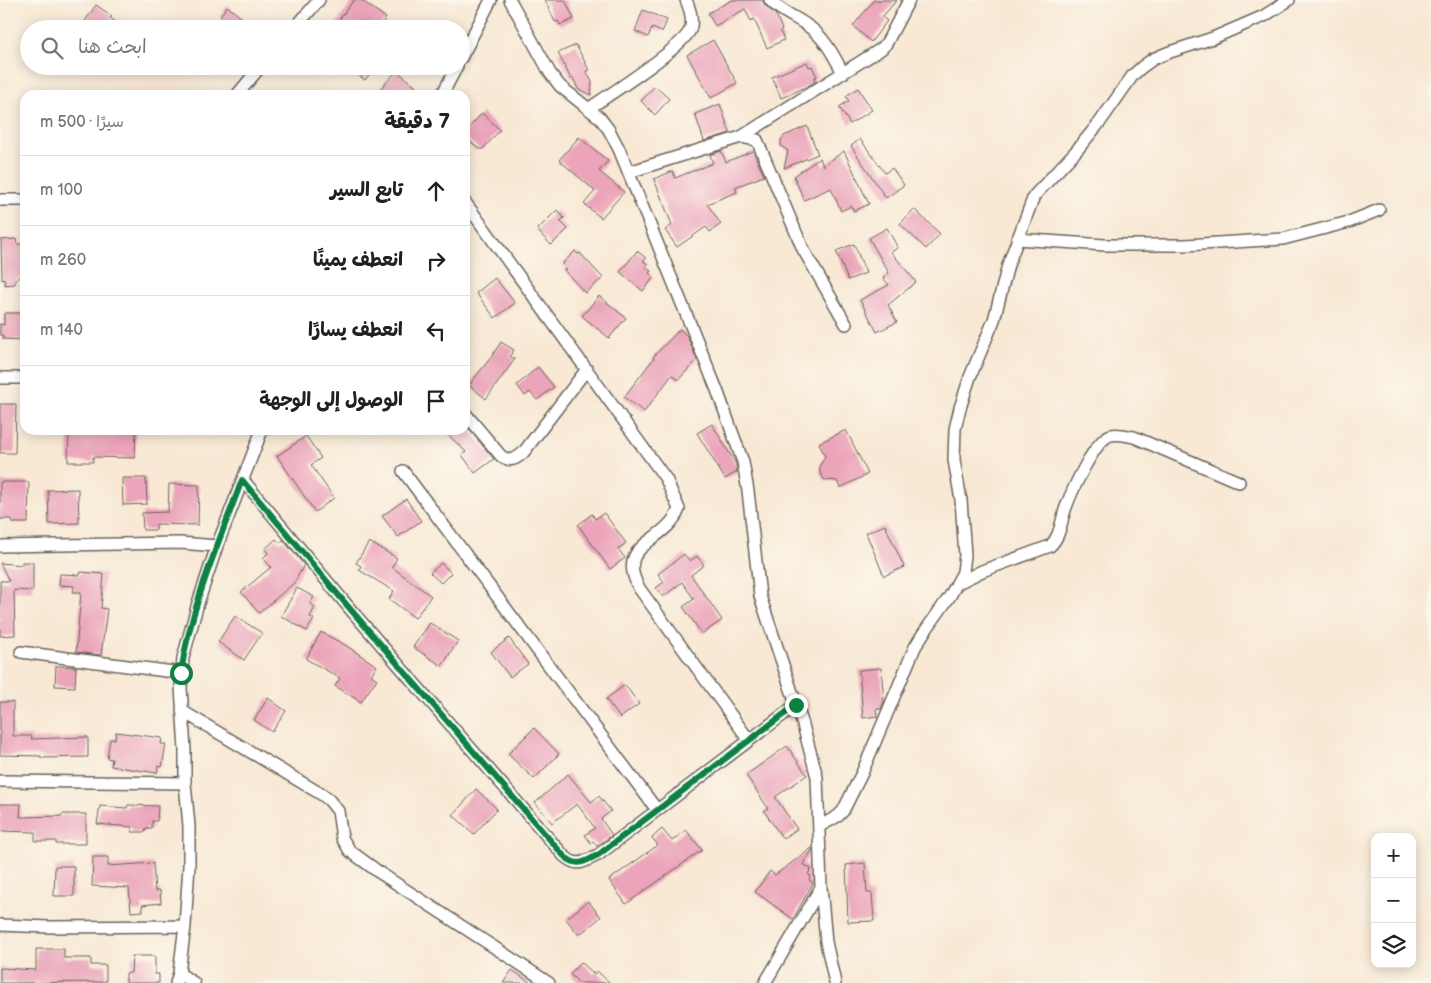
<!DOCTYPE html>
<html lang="ar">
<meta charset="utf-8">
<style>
body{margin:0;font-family:"Balsamiq Sans","Playpen Sans Arabic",sans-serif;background:#f2f2f2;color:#202124;direction:rtl}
.controls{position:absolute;right:15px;bottom:15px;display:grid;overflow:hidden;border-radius:10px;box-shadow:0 2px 12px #0003}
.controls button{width:45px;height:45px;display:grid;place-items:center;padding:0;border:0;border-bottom:1px solid #e0e0e0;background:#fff;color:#202124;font:25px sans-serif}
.stop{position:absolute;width:15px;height:15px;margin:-11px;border:4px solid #0b8043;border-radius:50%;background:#fff}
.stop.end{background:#0b8043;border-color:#fff;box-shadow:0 1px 5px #0008}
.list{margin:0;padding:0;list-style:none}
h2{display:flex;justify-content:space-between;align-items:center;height:65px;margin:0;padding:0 20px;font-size:21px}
h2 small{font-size:16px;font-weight:400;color:#757577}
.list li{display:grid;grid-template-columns:32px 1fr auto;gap:15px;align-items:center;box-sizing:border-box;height:70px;padding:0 20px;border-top:1px solid #e0e0e0}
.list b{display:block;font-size:19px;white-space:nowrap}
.list em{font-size:16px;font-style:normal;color:#757577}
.icon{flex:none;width:28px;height:28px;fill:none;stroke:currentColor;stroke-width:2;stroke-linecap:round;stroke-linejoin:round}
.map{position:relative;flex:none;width:1431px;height:983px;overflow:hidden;direction:ltr}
.search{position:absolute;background:#fff;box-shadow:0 2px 12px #0003;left:20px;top:20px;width:450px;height:55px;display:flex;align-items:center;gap:12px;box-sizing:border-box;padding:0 18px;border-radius:28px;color:#757577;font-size:19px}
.panel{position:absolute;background:#fff;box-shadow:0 2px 12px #0003;left:20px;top:90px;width:450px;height:345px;border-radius:15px;direction:rtl}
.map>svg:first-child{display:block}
</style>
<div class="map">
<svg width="1431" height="983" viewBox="0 0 1431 983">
<rect width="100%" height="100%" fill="#fbf7ec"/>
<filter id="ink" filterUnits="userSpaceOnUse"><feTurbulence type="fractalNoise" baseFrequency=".02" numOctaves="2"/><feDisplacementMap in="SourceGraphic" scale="10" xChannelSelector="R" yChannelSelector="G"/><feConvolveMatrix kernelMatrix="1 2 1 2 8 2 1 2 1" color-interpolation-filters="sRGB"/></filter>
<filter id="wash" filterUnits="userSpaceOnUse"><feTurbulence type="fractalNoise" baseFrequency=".0096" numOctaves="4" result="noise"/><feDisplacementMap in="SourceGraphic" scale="20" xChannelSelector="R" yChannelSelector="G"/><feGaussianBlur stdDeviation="1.12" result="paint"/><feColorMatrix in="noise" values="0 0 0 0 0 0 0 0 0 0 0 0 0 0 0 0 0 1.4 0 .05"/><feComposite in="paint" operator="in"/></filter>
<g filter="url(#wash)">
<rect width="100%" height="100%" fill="#f8e8d4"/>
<g id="blocks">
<path fill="#eba4ba" d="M 354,0 L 361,0 L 386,18 L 378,29 L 332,29 Z
M 545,0 L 565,0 L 574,19 L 560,25 L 558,21 L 555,22 Z
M 732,0 L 763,0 L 765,5 L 776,15 L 782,29 L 780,31 L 784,40 L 767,48 L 754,19 L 751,21 L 745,9 L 715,26 L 708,13 Z
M 874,0 L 897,0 L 882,17 L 887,21 L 871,42 L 853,26 Z
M 96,5 L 112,16 L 110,18 L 127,29 L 91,29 L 83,24 Z
M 227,6 L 256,29 L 215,29 L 223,19 L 220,16 Z
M 643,10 L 667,20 L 662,32 L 652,28 L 648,37 L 635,31 Z
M 713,40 L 737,83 L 711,98 L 687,55 Z
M 576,45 L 589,70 L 586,71 L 592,82 L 591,95 L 578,89 L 573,78 L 571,79 L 558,53 Z
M 807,62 L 809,67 L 812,66 L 817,77 L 814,78 L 815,82 L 806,87 L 781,98 L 772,77 Z
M 346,66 L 376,66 L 365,80 Z
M 397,71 L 417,88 L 410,95 L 385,95 L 379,90 Z
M 655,86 L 669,99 L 655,115 L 641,101 Z
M 858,88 L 872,110 L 850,124 L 839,107 L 849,101 L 846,96 Z
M 720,104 L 730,133 L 704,141 L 695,114 Z
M 482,113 L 500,130 L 483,149 L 479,149 L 465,137 L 465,132 Z
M 807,126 L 818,154 L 784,168 L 788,151 L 781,146 L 781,140 L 784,136 Z
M 579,137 L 608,161 L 599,171 L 624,192 L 601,218 L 584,204 L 595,191 L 559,160 Z
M 860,139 L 885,173 L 892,168 L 904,185 L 886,198 L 851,146 Z
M 721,151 L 726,162 L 753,151 L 764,176 L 735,187 L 737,192 L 707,204 L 721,224 L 710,232 L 706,227 L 677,247 L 665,230 L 672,225 L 654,179 L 673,171 L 675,178 L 713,163 L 710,155 Z
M 844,151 L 869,204 L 854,211 L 851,206 L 841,211 L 831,188 L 804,200 L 794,176 L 820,158 L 823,166 Z
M 914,209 L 940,234 L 926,249 L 900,224 Z
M 557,210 L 564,218 L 560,221 L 568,229 L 551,245 L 537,230 Z
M 887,228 L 898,248 L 891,252 L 916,282 L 888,305 L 897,322 L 877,332 L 860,300 L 889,285 L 883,278 L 889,273 L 869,238 Z
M 16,239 L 17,244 L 23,244 L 25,277 L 18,277 L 18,279 L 15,279 L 15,284 L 5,285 L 5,279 L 2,280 L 1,240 Z
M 854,244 L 866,273 L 848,280 L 836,251 Z
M 575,251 L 578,254 L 580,253 L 603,278 L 585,293 L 564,270 L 566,268 L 562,264 Z
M 637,251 L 646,258 L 643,261 L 648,264 L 645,266 L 651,271 L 649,273 L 654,277 L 643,291 L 620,272 Z
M 495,278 L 515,303 L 495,318 L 476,293 Z
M 599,296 L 626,318 L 609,338 L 582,316 Z
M 6,313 L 25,313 L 25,340 L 3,339 L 3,335 L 0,335 L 0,324 L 4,325 L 4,314 Z
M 680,329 L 687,336 L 697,360 L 678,380 L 672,375 L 644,412 L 624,397 L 654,358 L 653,357 Z
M 501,342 L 514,350 L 510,356 L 515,359 L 486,399 L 469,385 L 492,356 Z
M 538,367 L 554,387 L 537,400 L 530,392 L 525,396 L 517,385 Z
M 0,404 L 16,404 L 15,453 L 0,453 Z
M 712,424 L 736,464 L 737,472 L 725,479 L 697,433 Z
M 465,425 L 494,459 L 475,473 L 462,455 L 466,452 L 443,430 L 465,430 Z
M 69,430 L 136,430 L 135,458 L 93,457 L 93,462 L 68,462 Z
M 846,430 L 868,474 L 840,488 L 837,481 L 825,480 L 820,473 L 820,465 L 825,457 L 819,443 Z
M 306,436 L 321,458 L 311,465 L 334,498 L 315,512 L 277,456 Z
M 122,478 L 146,478 L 147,504 L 123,505 Z
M 0,482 L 29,482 L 28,523 L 12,523 L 12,519 L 0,519 Z
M 169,484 L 199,485 L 198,525 L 156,524 L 156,530 L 143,530 L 142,513 L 168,512 Z
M 78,489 L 79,523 L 49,524 L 48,490 Z
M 406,499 L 421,521 L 398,537 L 382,516 Z
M 604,513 L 626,543 L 618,549 L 625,558 L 610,569 L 578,525 L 592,514 L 595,519 Z
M 885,525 L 904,567 L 884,576 L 866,533 Z
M 276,539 L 280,543 L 283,540 L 304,565 L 294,583 L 259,613 L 241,592 L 271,567 L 263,558 L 268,553 L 265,549 Z
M 369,542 L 397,558 L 392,567 L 431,596 L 415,618 L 389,599 L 394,591 L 359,570 L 361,566 L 356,563 Z
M 684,554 L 690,561 L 697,556 L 704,565 L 691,575 L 722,620 L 702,634 L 683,607 L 694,599 L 682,582 L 663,597 L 656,588 L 664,582 L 658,574 Z
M 22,562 L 33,562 L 33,591 L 14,590 L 15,635 L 0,636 L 0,581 L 9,581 L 0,563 L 22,565 Z
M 441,563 L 451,573 L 441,583 L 430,573 Z
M 81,572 L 104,574 L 101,608 L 107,609 L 101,655 L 76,652 L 81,592 L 73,592 L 74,586 L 59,585 L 60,574 L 80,575 Z
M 297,588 L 314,597 L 310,604 L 315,607 L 310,617 L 314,619 L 307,631 L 281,616 Z
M 235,616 L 262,633 L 244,660 L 218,642 Z
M 430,623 L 458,641 L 442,666 L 413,647 Z
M 321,632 L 345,645 L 377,666 L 371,675 L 377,679 L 361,702 L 335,686 L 340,678 L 306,659 Z
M 509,638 L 528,664 L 510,677 L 491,652 Z
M 56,666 L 76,667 L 75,687 L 55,686 Z
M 881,668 L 884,701 L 881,709 L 876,709 L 877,716 L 863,718 L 859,670 Z
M 625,685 L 639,704 L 620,718 L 606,699 Z
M 268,698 L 286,711 L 272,732 L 254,720 Z
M 0,702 L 13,702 L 13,736 L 32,736 L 31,739 L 88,737 L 88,757 L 41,758 L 41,756 L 0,755 Z
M 534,728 L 559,754 L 534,779 L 508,754 Z
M 116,732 L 162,738 L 161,744 L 166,744 L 162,767 L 158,766 L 157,773 L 111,766 L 112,759 L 107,758 L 110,739 L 115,739 Z
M 787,746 L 807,775 L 775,797 L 797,829 L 783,839 L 764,811 L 768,808 L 746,775 Z
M 568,774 L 591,802 L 599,796 L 611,811 L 601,819 L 612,835 L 597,846 L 593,841 L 591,843 L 585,835 L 595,828 L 577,804 L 552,823 L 535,803 Z
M 476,789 L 497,809 L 474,834 L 453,815 Z
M 0,804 L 21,804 L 20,817 L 62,816 L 62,814 L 86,814 L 86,844 L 56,844 L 56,841 L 35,841 L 35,832 L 0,831 Z
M 128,805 L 158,806 L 157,821 L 152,821 L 152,828 L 146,828 L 145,832 L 132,832 L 132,827 L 97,824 L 100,806 L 127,808 Z
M 662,829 L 672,841 L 686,830 L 702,850 L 626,904 L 609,880 L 658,845 L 652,838 Z
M 812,848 L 812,850 L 803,864 L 811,869 L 808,874 L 811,876 L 809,880 L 813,883 L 793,919 L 755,892 L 770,871 L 775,875 Z
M 93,857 L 108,857 L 108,866 L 153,863 L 155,891 L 160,890 L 161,903 L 142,905 L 143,911 L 131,912 L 129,888 L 92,886 Z
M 865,863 L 867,893 L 872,893 L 874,921 L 848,922 L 846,865 Z
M 55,866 L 74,866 L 74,896 L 54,896 Z
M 588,901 L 601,917 L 579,935 L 566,919 Z
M 36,949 L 64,949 L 64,958 L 91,958 L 91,965 L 106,965 L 106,982 L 0,983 L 0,968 L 36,970 Z
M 132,956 L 155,956 L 155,974 L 159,974 L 159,983 L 126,983 L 126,973 L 131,973 Z
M 581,962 L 594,974 L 597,971 L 610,983 L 579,983 L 570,974 Z
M 512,970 L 531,983 L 503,983 Z"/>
</g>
</g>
<g filter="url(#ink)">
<use href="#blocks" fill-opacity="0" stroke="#69635c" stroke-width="1"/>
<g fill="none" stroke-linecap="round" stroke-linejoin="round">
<g stroke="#69635c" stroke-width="14">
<path id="street" d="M 510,0 L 550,73 L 560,86 L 600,118 L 609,130 L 619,149 L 717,390 L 743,462 L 748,491 L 760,596 L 803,725 L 817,777 L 821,887 L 826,942 L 835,983
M 770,0 C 779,11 794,16 805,24 C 824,36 833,54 843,73
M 294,29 L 319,0
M 461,58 L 491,0
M 237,95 L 261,66
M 442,95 L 457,66
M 588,109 C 609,95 682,48 690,30 C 694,20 690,9 686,0
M 741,137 L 757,140 L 803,249 L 846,324
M 629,172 L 741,137 L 881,49 L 886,44 L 909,0
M 0,200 L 25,200
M 465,202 L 666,479 L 679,509 C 666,544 614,542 639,588 L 749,740
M 1017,239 L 1105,245 L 1186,245 L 1283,239 L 1349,222 L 1379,210
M 0,378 L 25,378
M 465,413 L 501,456 C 510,462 515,460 523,453 L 587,369
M 403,471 L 657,810
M 243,480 L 351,610 L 564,856 C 578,868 583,862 598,855 L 796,705
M 0,546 L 180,543 L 217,546
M 958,583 L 982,571 L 1050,546 C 1061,536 1061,520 1066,507 C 1072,491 1095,439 1111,435 C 1119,433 1127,436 1134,437 L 1239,482
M 21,652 L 181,673
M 182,711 L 321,794 L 329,800 L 338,811 L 342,838 L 350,851 L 380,873 L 549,983
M 0,781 L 185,783
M 820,826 L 838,816 L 843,811 L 862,773 L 915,647 L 923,634 L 950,596 L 963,572 L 965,555 L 961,500 L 954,460 L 955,429 L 960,408 L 970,377 L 994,320 L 1008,265 L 1034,196 L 1077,150 L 1100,122 L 1133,75 L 1142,67 L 1153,59 L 1167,53 L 1213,38 L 1264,16 L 1289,0
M 0,925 L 49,927 L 185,926
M 179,973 L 194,983
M 176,983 L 179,973 L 185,926 L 189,866 L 189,826 L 185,783 L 185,750 L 181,687 L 183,658 L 198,603 L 217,546 L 262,430
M 765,983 L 821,887"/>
</g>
<use href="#street" stroke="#fff" stroke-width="11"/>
</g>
</g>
<g fill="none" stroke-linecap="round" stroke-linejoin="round" filter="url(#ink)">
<path stroke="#0b8043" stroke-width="6" d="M 181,673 C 190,608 219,542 242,480 L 351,610 L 564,856 C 578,868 583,862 598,855 L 796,705"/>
</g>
</svg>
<div class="controls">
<button>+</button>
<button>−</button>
<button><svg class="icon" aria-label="layers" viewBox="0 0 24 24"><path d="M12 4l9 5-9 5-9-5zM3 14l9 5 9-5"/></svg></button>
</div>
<div class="stop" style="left:181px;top:673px"></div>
<div class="stop end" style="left:796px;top:705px"></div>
<div class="search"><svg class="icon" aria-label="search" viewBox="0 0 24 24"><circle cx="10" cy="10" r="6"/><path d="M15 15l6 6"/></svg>ابحث هنا</div>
<section class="panel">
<h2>7 دقيقة<small>سيرًا · 500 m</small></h2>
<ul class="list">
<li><svg class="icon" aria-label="ahead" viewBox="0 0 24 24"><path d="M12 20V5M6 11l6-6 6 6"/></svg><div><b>تابع السير</b></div><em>100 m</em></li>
<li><svg class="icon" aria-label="right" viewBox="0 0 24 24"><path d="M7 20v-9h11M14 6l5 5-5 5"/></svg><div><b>انعطف يمينًا</b></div><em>260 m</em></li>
<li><svg class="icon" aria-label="left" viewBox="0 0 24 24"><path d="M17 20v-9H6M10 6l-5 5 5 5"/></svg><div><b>انعطف يسارًا</b></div><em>140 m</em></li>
<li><svg class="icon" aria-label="arrive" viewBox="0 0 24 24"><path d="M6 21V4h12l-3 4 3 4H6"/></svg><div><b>الوصول إلى الوجهة</b></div></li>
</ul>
</section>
</div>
